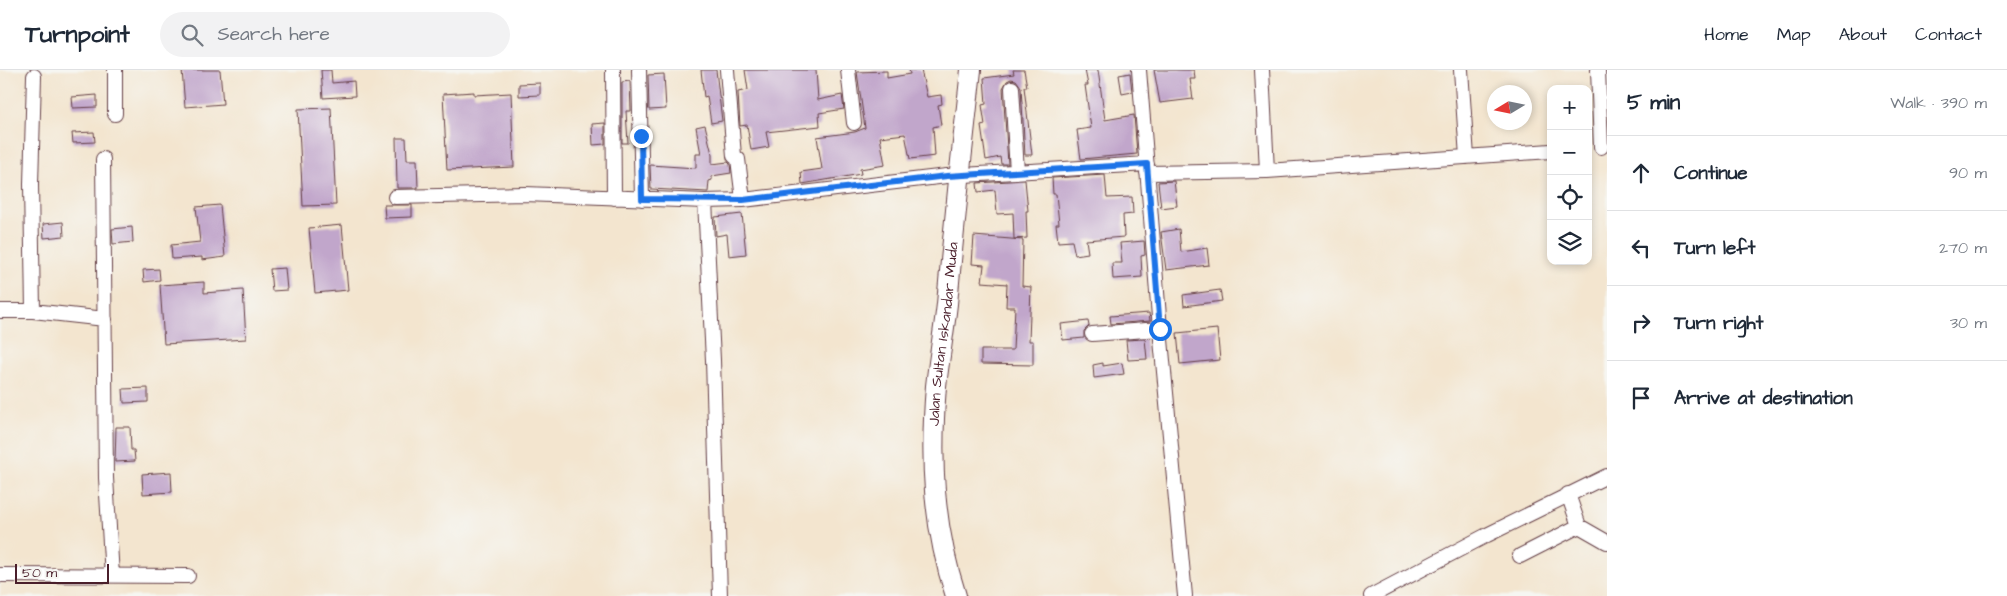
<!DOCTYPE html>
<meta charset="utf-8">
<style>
body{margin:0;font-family:"Architects Daughter",sans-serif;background:#f2f2f3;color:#1f2937}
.controls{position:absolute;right:15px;top:15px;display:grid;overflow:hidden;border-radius:10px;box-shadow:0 2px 8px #0003}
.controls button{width:45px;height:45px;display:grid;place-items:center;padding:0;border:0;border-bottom:1px solid #e0e1e3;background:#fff;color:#1f2937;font:25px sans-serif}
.compass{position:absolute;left:1487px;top:15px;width:45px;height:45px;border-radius:50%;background:#fff;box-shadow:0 2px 8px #0003;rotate:260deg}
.scale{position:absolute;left:15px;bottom:12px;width:94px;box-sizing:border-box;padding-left:5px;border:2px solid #4a1f2b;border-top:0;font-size:14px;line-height:18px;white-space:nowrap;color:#4a1f2b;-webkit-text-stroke:4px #f6f6f2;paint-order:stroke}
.stop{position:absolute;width:15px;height:15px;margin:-11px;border:4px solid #1a73e8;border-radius:50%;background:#fff}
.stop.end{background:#1a73e8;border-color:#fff;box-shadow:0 1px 5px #0008}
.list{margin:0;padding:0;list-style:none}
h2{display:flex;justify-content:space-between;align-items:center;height:65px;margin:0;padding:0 20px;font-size:21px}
h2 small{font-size:16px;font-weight:400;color:#747a83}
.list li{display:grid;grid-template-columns:32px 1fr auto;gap:15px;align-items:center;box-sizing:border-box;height:75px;padding:0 20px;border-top:1px solid #e0e1e3}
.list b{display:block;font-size:19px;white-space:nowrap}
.list em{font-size:16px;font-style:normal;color:#747a83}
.icon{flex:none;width:28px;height:28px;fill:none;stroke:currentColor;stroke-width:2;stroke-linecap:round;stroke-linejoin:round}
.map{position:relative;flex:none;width:1607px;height:526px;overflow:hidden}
header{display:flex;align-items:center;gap:30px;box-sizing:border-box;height:70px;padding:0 25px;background:#fff;border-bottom:1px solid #e0e1e3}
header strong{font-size:24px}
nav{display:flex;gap:28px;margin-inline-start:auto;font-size:18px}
.search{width:350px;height:45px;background:#f2f2f3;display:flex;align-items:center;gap:12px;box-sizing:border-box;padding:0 18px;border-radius:28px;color:#747a83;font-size:19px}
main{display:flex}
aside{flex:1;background:#fff}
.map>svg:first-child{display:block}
</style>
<header>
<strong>Turnpoint</strong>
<div class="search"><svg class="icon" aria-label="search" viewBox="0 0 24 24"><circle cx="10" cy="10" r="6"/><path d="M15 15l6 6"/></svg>Search here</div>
<nav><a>Home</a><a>Map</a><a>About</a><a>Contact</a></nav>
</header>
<main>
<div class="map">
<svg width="1607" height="526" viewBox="0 0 1607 526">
<rect width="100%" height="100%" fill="#f6f6f2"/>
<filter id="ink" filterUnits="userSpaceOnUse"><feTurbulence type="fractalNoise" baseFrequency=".02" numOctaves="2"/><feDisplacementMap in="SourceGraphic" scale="10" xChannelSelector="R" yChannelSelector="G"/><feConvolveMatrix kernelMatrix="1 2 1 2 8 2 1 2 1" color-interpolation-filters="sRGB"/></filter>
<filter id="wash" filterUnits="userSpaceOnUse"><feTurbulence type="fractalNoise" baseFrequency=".0096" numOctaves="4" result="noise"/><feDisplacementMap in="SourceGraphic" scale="20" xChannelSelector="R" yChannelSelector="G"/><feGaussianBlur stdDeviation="1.12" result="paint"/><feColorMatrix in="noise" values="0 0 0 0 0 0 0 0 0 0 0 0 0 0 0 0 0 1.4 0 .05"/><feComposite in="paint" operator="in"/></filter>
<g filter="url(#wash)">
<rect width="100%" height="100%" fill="#f3e5cf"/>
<g id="blocks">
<path fill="#c1a6cb" d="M 182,0 L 220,0 L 223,34 L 185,37 Z
M 321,0 L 331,0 L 332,13 L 354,11 L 355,26 L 323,28 Z
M 701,0 L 716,0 L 722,51 L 711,53 L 707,26 L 704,27 Z
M 745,0 L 816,0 L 818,30 L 842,25 L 844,39 L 819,43 L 820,56 L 766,62 L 769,77 L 751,80 L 747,55 L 740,56 L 738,22 L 748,20 Z
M 909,0 L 921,0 L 927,27 L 941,25 L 942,34 L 938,35 L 941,55 L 933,57 L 935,86 L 910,89 L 905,64 L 880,67 L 885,95 L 860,99 L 861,104 L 802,114 L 801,102 L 822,99 L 817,67 L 855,62 L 865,58 L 857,2 L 887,1 L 887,8 L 910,4 Z
M 1013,0 L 1024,0 L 1027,17 L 1024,17 L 1032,85 L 1025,85 L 1021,17 L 1016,10 L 1011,9 L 1007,11 L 1003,18 L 1008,94 L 1001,94 L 1000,87 L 986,90 L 981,56 L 985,55 L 982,35 L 986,34 L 984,8 L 1014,4 Z
M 1085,0 L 1098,0 L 1105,50 L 1134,45 L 1137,84 L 1081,89 L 1077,60 L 1091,58 L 1085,15 L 1088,15 Z
M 1154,0 L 1194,0 L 1195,9 L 1190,9 L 1193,29 L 1160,33 Z
M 1130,3 L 1132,22 L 1122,24 L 1119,5 Z
M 664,4 L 666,39 L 649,40 L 648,5 Z
M 630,11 L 631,41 L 626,41 L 628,73 L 622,73 L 622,12 Z
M 540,13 L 540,25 L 519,26 L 519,14 Z
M 474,22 L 474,25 L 511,23 L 514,97 L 447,100 L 443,24 Z
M 97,25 L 97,37 L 73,38 L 72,27 Z
M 331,38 L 336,135 L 303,136 L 298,39 Z
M 605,53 L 605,74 L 593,75 L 592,54 Z
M 705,55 L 712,84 L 712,94 L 728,92 L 730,94 L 731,103 L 712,106 L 712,110 L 709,111 L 708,122 L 651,119 L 650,95 L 696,98 L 696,84 L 701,84 L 696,57 Z
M 94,62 L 95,72 L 73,73 L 72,63 Z
M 396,68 L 406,68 L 407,90 L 417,90 L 418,118 L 397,118 Z
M 1105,105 L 1107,128 L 1132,127 L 1133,144 L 1123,145 L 1124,167 L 1086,170 L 1088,183 L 1075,185 L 1072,171 L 1058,172 L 1056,154 L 1059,154 L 1056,124 L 1053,124 L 1052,108 Z
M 1025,110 L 1028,141 L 1026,141 L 1027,168 L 1014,169 L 1013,143 L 997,144 L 995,120 L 978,122 L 977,113 Z
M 1174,111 L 1177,136 L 1161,138 L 1158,112 Z
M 220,135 L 225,187 L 202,190 L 202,187 L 172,189 L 171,175 L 200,172 L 196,137 Z
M 384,135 L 412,135 L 412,147 L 385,148 Z
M 742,144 L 746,184 L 729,186 L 727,164 L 716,166 L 715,147 Z
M 63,152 L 64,166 L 44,168 L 43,154 Z
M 342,155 L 348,220 L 315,223 L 309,158 Z
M 132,157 L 133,172 L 113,174 L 112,159 Z
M 1179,159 L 1181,182 L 1207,178 L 1209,195 L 1166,200 L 1161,162 Z
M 974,166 L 1023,170 L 1022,216 L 1031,217 L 1029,271 L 1033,271 L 1033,295 L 981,294 L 981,280 L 1013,280 L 1015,237 L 1006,237 L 1007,214 L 982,212 L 984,195 L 972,194 Z
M 1144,171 L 1145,185 L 1141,186 L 1142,207 L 1113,209 L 1112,193 L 1122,193 L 1120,173 Z
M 285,198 L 287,220 L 272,221 L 270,199 Z
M 159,199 L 160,210 L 144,212 L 143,200 Z
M 204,212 L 204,223 L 243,220 L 246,269 L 164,274 L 160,215 Z
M 1220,220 L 1222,231 L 1184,236 L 1183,225 Z
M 1149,243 L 1150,251 L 1111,254 L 1110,246 Z
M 1088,251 L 1089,256 L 1084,261 L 1084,268 L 1063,270 L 1061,254 Z
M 1217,259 L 1220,290 L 1180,294 L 1177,263 Z
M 1145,269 L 1147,289 L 1128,290 L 1126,270 Z
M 1103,293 L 1103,296 L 1122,293 L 1124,304 L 1094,308 L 1093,295 Z
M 148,318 L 148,332 L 124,333 L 123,319 Z
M 116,357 L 130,357 L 131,380 L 134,380 L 135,391 L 115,392 Z
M 171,402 L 172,422 L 143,424 L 142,404 Z"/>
</g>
</g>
<g filter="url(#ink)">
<use href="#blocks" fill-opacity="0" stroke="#633d44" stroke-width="1"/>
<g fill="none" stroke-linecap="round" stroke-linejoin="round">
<g stroke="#633d44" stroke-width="16">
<path id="minor" d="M 115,0 L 115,44
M 613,0 L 614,128
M 639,0 L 642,129
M 727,0 L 734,86 L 738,89 L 743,130
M 848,0 L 854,53
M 1139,0 L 1160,259 L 1185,526
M 1262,0 L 1267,101
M 1461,0 L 1467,87
M 1598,0 L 1601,77
M 1012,18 L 1017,102
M 103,89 L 106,408 L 112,506
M 1147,103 L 1267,101 L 1551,81
M 395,127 L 525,124 L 705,131 L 743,130 L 947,106 L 1147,94
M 705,131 L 713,290 L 720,526
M 0,241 L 33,241 L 105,249
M 33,241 L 31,114 L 34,6
M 1092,264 L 1160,259
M 1568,424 L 1579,456 L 1607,472
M 1520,486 L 1579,456
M 0,505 L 188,506
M 1371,526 L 1487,465 L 1607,406"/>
</g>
<g stroke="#633d44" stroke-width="22">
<g id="highway">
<path id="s1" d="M 956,526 C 933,455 930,391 936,316 C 939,289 944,261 947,234 C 954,156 962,78 971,0"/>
</g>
</g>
<use href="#minor" stroke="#fff" stroke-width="14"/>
<use href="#highway" stroke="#fff" stroke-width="20"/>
</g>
</g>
<g fill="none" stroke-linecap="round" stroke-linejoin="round" filter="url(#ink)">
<path stroke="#1a73e8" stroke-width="6" d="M 641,66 L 642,129 L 743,130 L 947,106 L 1147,94 L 1160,259"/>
</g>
<g text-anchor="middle" stroke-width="4" stroke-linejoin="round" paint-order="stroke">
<g font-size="15" fill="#4a1f2b" stroke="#f6f6f2">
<text dy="5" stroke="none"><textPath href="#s1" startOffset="265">Jalan Sultan Iskandar Muda</textPath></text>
</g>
</g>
</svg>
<div class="controls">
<button>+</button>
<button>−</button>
<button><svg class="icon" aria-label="locate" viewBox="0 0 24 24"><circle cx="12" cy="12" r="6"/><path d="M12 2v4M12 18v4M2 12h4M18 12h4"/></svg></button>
<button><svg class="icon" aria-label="layers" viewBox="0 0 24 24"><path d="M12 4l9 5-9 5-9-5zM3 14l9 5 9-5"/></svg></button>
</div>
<svg class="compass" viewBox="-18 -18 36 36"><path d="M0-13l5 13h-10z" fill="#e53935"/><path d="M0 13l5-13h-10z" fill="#747a83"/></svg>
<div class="scale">50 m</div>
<div class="stop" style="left:1160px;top:259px"></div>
<div class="stop end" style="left:641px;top:66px"></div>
</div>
<aside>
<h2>5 min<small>Walk · 390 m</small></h2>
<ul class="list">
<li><svg class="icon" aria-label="ahead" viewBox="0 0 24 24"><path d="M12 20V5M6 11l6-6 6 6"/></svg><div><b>Continue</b></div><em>90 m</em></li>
<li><svg class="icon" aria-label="left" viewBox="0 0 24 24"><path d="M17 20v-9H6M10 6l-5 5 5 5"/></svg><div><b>Turn left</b></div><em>270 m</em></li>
<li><svg class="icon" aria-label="right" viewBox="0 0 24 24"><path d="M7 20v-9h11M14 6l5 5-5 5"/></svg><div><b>Turn right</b></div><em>30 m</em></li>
<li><svg class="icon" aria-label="arrive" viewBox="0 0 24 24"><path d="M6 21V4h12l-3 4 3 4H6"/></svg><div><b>Arrive at destination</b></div></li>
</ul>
</aside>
</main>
